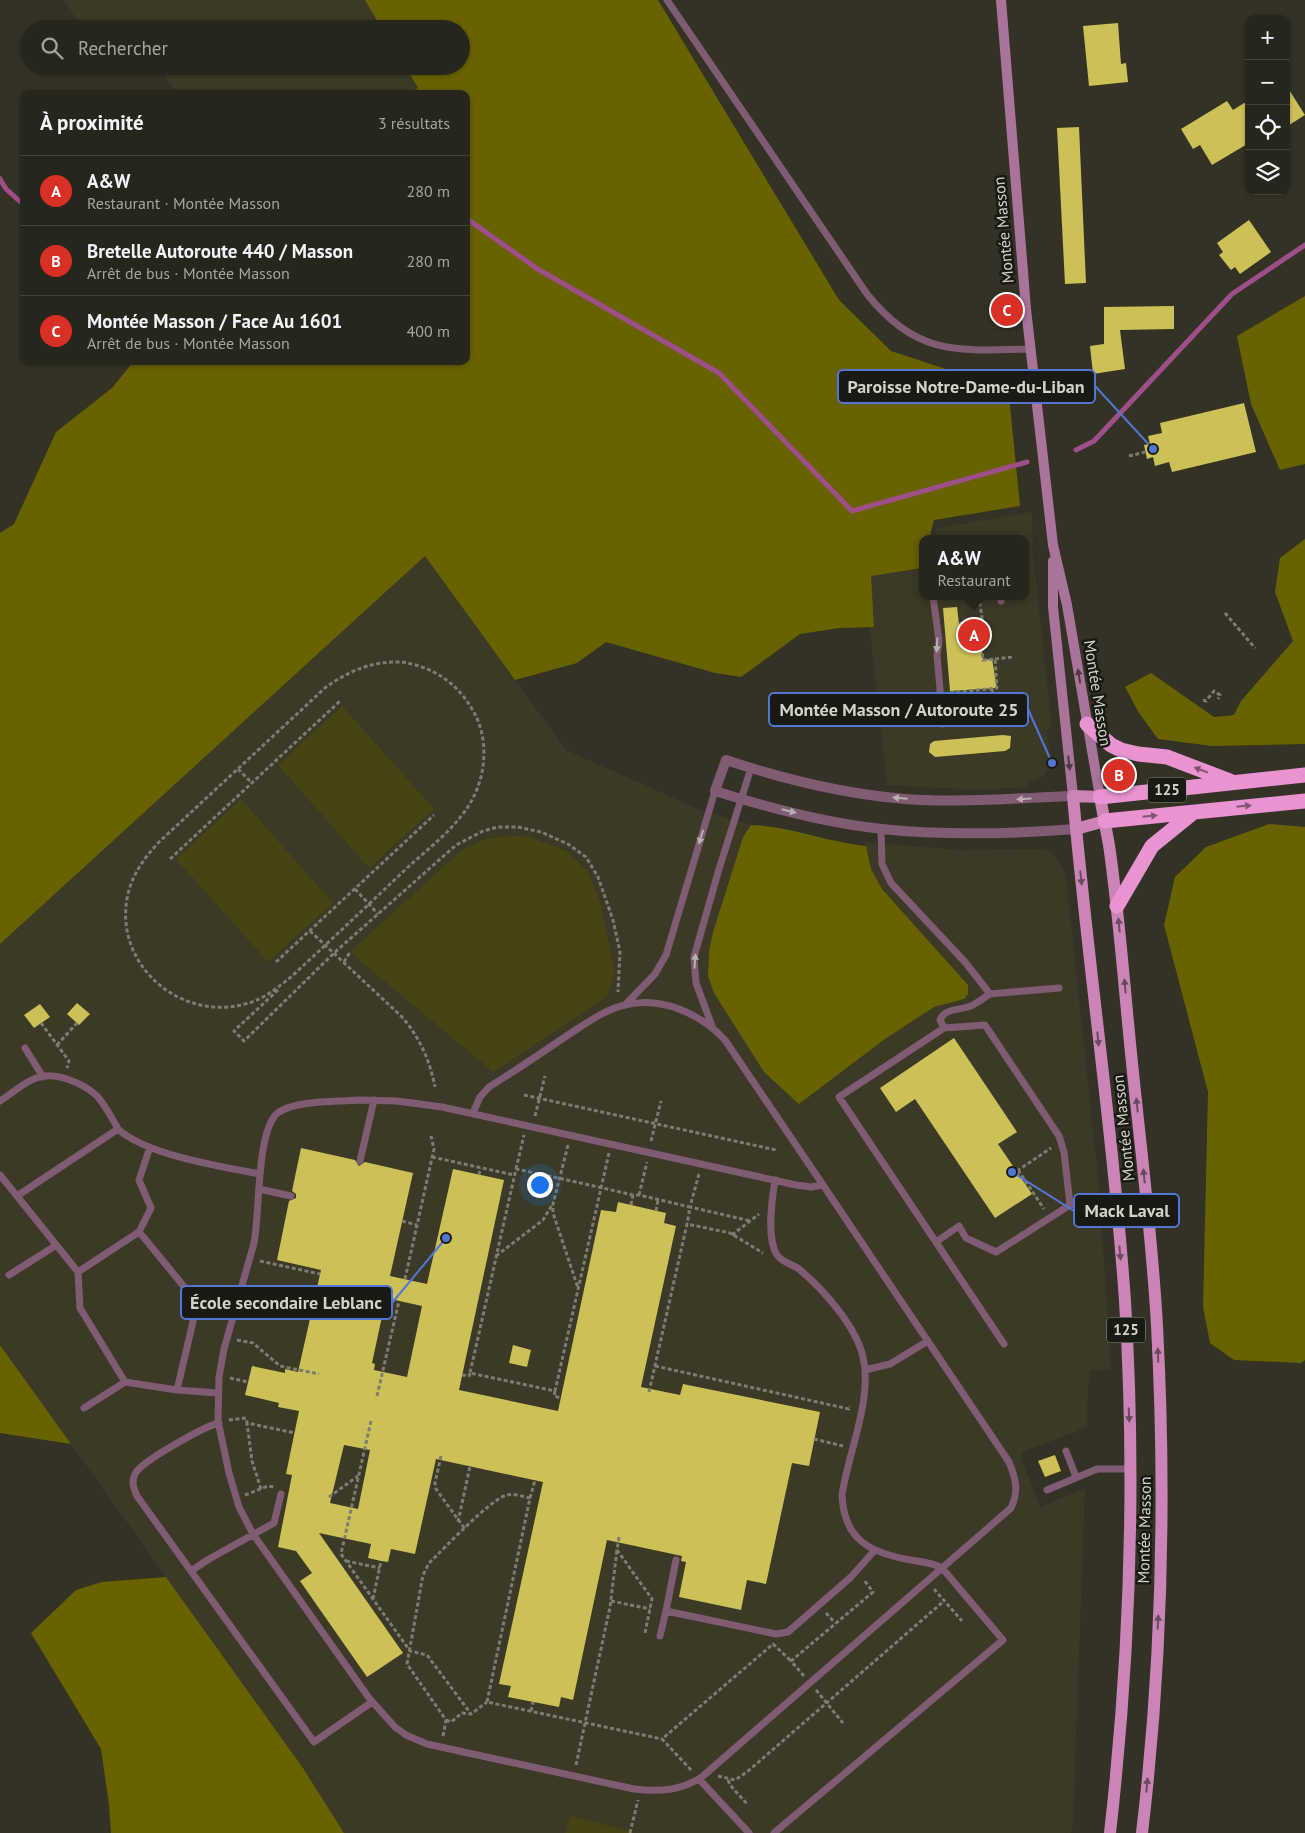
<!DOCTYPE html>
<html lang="fr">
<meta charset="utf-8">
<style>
body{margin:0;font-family:"PT Sans",sans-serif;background:#2e2e25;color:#f1f3f6}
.controls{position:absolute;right:15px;top:15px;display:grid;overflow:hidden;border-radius:10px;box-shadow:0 1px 4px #0004}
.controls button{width:45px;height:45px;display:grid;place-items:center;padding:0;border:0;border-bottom:1px solid #42433b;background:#26261c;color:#f1f3f6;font:25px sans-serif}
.you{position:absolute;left:539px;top:1184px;width:18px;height:18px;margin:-12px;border:4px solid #fff;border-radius:50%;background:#1a73e8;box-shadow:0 0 0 8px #1a73e833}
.badge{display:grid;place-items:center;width:32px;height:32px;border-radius:50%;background:#d93025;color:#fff;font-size:16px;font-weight:700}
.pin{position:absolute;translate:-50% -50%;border:2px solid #fff;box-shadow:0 1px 5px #0006}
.popup{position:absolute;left:919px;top:535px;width:110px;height:65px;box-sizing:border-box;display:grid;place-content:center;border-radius:10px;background:#26261c;filter:drop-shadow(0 1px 4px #0005);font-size:16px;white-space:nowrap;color:#a4a5a3}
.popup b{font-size:19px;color:#f1f3f6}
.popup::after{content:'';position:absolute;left:50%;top:100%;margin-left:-10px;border:10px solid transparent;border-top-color:#26261c}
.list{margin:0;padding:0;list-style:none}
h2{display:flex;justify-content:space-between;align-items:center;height:65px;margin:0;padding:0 20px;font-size:21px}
h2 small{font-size:16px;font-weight:400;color:#a4a5a3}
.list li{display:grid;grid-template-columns:32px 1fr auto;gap:15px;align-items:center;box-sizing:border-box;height:70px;padding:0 20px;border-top:1px solid #42433b}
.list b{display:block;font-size:19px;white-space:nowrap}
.list p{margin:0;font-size:16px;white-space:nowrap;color:#a4a5a3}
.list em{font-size:16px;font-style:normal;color:#a4a5a3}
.icon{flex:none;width:28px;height:28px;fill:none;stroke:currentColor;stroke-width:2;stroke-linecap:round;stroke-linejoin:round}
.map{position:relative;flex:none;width:1305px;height:1833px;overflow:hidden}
.search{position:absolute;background:#26261c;box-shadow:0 1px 4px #0004;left:20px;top:20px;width:450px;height:55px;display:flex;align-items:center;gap:12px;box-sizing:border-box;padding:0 18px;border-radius:28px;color:#a4a5a3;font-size:19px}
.panel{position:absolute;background:#26261c;box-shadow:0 1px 4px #0004;left:20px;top:90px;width:450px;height:275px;border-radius:10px}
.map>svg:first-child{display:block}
</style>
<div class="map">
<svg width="1305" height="1833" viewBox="0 0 1305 1833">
<rect width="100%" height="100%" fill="#333225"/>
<path fill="#3c3a26" d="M 64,0 L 390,0 L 396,29 L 129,29 L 123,21 L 113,29 L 83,29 Z
M 157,66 L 422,66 L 440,94 L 178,94 Z
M 1032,512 L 1033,552 L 1052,728 L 1047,730 L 1050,760 L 1048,768 L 1043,776 L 1027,783 L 1028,787 L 978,790 L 887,785 L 864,576 L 923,569 L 923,596 L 1025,596 L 1025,539 L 935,539 L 937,528 Z
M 425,556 L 566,750 L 698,809 L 751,825 L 743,837 L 728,882 L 713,932 L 707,965 L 799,1104 L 885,1039 L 968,985 L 882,889 L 871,869 L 865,842 L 958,850 L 1043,849 L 1051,852 L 1063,868 L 1066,877 L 1099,1186 L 1111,1370 L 1091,1370 L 1088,1383 L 1087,1427 L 1023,1452 L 1021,1458 L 1040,1507 L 1085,1488 L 1073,1821 L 1071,1833 L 344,1833 L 303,1768 L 0,1345 L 0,944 Z"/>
<path fill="#484313" d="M 342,706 L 434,809 L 369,868 L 278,765 Z
M 241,799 L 333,903 L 268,962 L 176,859 Z
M 512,836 L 530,837 L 566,851 L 587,870 L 600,901 L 615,973 L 607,996 L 493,1072 L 350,952 L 462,850 L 486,839 Z
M 570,1816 L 630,1831 L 630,1833 L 566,1833 Z"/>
<path fill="#696200" d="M 365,0 L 658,0 L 839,300 L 891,351 L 961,374 L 995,378 L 1010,405 L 1020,506 L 934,520 L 929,539 L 923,539 L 923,568 L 871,576 L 874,627 L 839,628 L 800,634 L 741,677 L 715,673 L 606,642 L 577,663 L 515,680 L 425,556 L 0,944 L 0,533 L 14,524 L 56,432 L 112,388 L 134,361 L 466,361 L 466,94 L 409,94 L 418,88 L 405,66 L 461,66 L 461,29 L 382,29 Z
M 1305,296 L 1305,464 L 1280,470 L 1251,404 L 1237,336 Z
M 1305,539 L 1305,744 L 1212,746 L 1158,739 L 1139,713 L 1125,687 L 1151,673 L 1214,717 L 1234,715 L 1241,701 L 1293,641 L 1275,592 L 1280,558 Z
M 1269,824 L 1305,827 L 1305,1360 L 1301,1363 L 1234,1360 L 1210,1343 L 1203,1307 L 1208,1092 L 1164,925 L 1175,877 L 1206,847 Z
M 751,825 C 790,826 827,842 866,846 L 871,869 L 882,889 L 968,985 L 968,994 L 964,999 L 934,1007 L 885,1039 L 799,1104 L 764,1072 L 714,993 L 708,976 L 709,951 L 713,932 L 743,837 Z
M 0,1345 L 71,1444 L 0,1433 Z
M 166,1577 L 303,1768 L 344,1833 L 111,1833 L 109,1805 L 101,1749 L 31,1633 L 76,1590 L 102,1582 Z"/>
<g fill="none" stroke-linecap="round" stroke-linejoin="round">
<path stroke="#9e4f89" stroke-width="5" d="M 0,179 L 6,189 L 24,205
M 466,218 L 536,268 L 719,373 L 852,511 L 1027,462
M 1076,450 L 1094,441 L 1232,294 L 1305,245"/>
</g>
<path fill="#cbc156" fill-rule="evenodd" d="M 1118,23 L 1121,64 L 1126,63 L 1128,82 L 1089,86 L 1083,26 Z
M 1286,85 L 1305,115 L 1286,127 Z
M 1249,100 L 1249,143 L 1212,165 L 1200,145 L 1193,149 L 1181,129 L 1227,101 L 1233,110 Z
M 1079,127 L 1086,283 L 1065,284 L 1057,128 Z
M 1249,220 L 1271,252 L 1240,274 L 1235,267 L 1231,270 L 1219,255 L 1223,252 L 1217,243 Z
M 1174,306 L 1174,329 L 1120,330 L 1125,369 L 1093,374 L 1090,346 L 1104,344 L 1104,307 Z
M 1244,403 L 1256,452 L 1172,472 L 1169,462 L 1155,466 L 1153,457 L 1147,459 L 1144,445 L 1150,444 L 1148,436 L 1162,433 L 1160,423 Z
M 957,607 L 959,624 L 979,622 L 983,660 L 992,659 L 997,688 L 950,691 L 943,608 Z
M 1003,735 L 1011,736 L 1010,748 L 1005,751 L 935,757 L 929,752 L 930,744 L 934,741 Z
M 77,1003 L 90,1014 L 79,1025 L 67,1014 Z
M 40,1004 L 50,1017 L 34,1028 L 24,1015 Z
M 954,1038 L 1017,1132 L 998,1144 L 1032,1194 L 995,1218 L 915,1099 L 896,1112 L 880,1088 Z
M 301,1148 L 355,1160 L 359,1166 L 365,1162 L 413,1173 L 390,1276 L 427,1284 L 453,1169 L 504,1180 L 459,1390 L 558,1411 L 601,1210 L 616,1212 L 618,1202 L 666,1213 L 664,1223 L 676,1226 L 641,1387 L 680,1395 L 683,1384 L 820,1412 L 809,1466 L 792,1463 L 766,1584 L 747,1580 L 741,1610 L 679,1597 L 686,1562 L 681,1561 L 682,1556 L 607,1540 L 573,1700 L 561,1697 L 559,1707 L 508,1697 L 511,1686 L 499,1684 L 543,1482 L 436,1459 L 415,1554 L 391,1549 L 388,1562 L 381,1561 L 368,1558 L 371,1544 L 319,1533 L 403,1653 L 367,1677 L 300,1581 L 312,1573 L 296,1551 L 278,1547 L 292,1475 L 286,1474 L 299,1411 L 278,1407 L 279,1403 L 245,1395 L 252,1366 L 285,1373 L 285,1369 L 298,1372 L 321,1270 L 277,1260 L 289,1201 L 296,1198 L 296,1194 L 292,1191 ZM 386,1298 L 422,1306 L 407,1377 L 374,1370 L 375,1364 L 372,1363 ZM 344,1445 L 370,1450 L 358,1509 L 330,1503 Z
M 513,1345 L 531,1350 L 527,1367 L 509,1363 Z
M 1055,1455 L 1061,1471 L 1045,1477 L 1038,1461 Z"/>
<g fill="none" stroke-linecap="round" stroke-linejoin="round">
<path stroke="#7d7c71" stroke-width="3" stroke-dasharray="4 2.5" stroke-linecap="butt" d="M 1129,456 L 1145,452
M 979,596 L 982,618 L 979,622
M 1225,613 L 1255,648
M 995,659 L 1013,657
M 402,662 C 433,667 456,682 472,709 C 488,734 487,770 474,796 C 460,825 430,847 407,868 C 368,905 330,941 291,977 C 277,988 263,1000 245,1004 C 179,1022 112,963 128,894 C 133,873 145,857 159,842 L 326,687 C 351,670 372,661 402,662 Z
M 992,689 L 996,719
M 950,693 L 997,688 L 995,659 L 983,660 L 979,622 L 959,624
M 1203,700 L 1206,701 L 1214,691 L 1220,695 L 1218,699
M 238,769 L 252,783
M 170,859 L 340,701
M 355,889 L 378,914
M 310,931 L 402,1017 C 420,1038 430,1061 435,1087
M 276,962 L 434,815
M 344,962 L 350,952
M 278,990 L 234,1031 L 244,1041 L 334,953 L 456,845 L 483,831 L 498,827 L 518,827 L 541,832 L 568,844 L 586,857 L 598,877 L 613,920 L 620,952 L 618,992
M 41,1023 L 69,1061 L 67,1068
M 57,1045 L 77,1023
M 524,1095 L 776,1150
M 535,1116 L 545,1076
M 651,1141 L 661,1101
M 568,1145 L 553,1204 L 553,1213 L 578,1288
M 609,1153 L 555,1391 L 470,1373 L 516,1169 C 555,1177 594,1186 633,1195 L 639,1195 L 690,1207 L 687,1224
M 432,1157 L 514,1175
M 516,1169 L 524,1135
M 1018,1170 L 1044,1209
M 1017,1171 L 1051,1148
M 699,1174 L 690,1207 L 751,1221
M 479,1175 L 480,1168
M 639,1195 L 647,1162
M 631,1205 L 633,1195
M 656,1211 L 658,1200
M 402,1221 L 417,1225
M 732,1235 L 759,1214
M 496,1256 L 543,1220 L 552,1205
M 260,1261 L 320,1274
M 405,1279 L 434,1149 L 431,1136
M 237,1340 L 253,1343 L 280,1366 L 319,1374
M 655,1366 L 849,1409 L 850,1406
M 462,1375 L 469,1376 L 470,1373
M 230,1378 L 248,1382
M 555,1391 L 554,1396 L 561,1398
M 649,1392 L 687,1224 L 730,1233 L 763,1253
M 377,1396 L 399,1301
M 229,1420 L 246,1418 L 247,1423
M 371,1421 L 341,1554 L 410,1651 L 427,1655 L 471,1714
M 814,1439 L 843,1446
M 441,1456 L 435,1483 L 436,1489 L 465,1529
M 261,1489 L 252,1461 L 247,1423 L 295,1433
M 245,1495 L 268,1486 L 275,1487
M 329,1497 L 358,1476
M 530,1498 L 535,1480
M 458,1522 L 470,1466
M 619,1537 L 617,1550 L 652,1599 L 645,1633
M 346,1561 L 380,1568
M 934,1589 L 962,1621
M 373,1599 L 381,1561
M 611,1601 L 650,1609
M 826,1613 L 835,1623
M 804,1676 L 791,1661 L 873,1592 L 864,1580
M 816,1690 L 843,1723
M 531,1711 L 533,1702
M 446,1720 L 451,1722 L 462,1713 L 471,1714 L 487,1702
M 443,1736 L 446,1720 L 407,1664 L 423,1575 L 429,1563 C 444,1549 490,1499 507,1495 C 515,1493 523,1497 530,1498 L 487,1702 L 662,1739
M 576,1765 L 610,1607 L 617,1550
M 691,1770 L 662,1739 L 773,1644 L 791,1661
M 718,1776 L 735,1780 L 747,1772 L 944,1601
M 728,1780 L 730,1785 L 748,1805
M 630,1833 L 638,1800"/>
<path stroke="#7f5c74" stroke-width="7" d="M 667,0 L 867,294 C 916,356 958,351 1030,349
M 933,596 L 939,641 L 937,655 L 943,724
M 1001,601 L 1002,596
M 881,829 L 882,864 L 891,883 L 965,962 L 990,994 L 1059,988
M 625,1005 L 655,974 L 666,955 L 715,791
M 712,1026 L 696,983 L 694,957 L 719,869 L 751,768
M 944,1028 L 940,1020 C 945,1007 962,1011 973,1005 C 979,1002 985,997 990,994
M 25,1048 L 43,1077
M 358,1100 L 397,1101 L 442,1107 L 796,1185 L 811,1187 L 823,1185 L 1009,1462 C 1016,1479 1019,1491 1011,1508 L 703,1776 C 682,1791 659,1792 634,1789 L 427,1744 L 406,1735 L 395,1727 L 369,1698 L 253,1534 L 239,1507 L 229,1473 L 218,1421 L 219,1377 L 224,1349 L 254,1243 C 260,1215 256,1127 279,1112 C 297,1100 337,1102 358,1100 Z
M 0,1101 C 11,1094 23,1083 36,1078 C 55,1071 83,1083 97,1096 C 105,1105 112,1118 118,1129 L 17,1196
M 473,1113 L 480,1097 L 489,1087 C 515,1071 540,1054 565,1037 C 584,1025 603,1010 625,1005 C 662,996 701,1014 725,1040 L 823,1185
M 118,1129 C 146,1155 222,1167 260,1174
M 360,1161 L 374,1100
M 0,1175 L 78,1272 L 80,1308 L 125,1382 L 177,1390 L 218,1393
M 259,1189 L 291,1196
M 139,1232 L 151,1208 L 139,1180 L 150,1147
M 936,1242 L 959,1226 L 966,1238 L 996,1252 L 1070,1205 L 1116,1201
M 78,1272 L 139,1232 L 145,1239 L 195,1300 L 195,1313 L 177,1390
M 9,1275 L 55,1246
M 1004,1344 L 839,1097 L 944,1028 L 985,1025 L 1059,1136 L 1064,1152 L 1070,1205
M 865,1370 L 890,1364 L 928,1341
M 84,1408 L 125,1382
M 219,1423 C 205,1426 140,1462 135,1474 C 131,1482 134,1489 137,1496 L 314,1742 L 372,1702
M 1066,1451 L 1076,1477
M 1047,1490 L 1097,1469 L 1130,1469
M 676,1560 L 666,1611 L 776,1634 L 788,1632 L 851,1577 L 874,1551
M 191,1571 L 209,1559 L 274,1523 L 281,1494
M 660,1636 L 666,1611
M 699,1779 L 749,1833
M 774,1833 L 1003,1640 L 942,1568 C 933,1563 922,1562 911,1560 C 871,1553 844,1541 842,1495 C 848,1453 873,1399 863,1357 C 856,1326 823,1289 799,1269 C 792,1264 783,1263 777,1255 C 766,1238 772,1199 775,1180"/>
<path stroke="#7f5c74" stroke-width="10" d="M 1073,796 C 1017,798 961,803 905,799 C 844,794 783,779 726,760 L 715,791 C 769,808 826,823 882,829 C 947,836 1011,834 1076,829"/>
<path stroke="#aa739a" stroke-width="10" d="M 1001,0 L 1026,309 L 1053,545 L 1067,605 L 1100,797
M 1053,561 L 1053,607 L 1073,796"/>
<path stroke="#cb84b6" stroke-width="12" d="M 1076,829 L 1105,821
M 1110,1833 C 1130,1657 1136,1478 1125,1301 C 1113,1132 1088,965 1073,796 L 1100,797 L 1109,845 C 1119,914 1124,984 1131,1053 C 1140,1144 1152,1234 1157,1326 C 1166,1494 1162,1665 1142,1833"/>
<path stroke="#e993d0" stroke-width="15" d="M 1087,724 L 1111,745 L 1121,750 L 1138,754 L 1167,757 L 1230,781
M 1100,797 L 1305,775
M 1105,821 L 1305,801
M 1117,906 L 1152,846 L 1194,812"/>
</g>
<defs><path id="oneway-solid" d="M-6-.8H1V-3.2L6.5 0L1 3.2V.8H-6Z" transform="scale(1.25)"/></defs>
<g fill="#b9afb0">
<use href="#oneway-solid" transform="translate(937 645) rotate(93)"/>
<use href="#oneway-solid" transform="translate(900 798) rotate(-175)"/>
<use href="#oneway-solid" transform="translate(1024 799) rotate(176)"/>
<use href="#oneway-solid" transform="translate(789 811) rotate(14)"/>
<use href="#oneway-solid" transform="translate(701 837) rotate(107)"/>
<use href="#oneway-solid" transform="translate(695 961) rotate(-86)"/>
</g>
<g fill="#4c3943">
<use href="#oneway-solid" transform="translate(1079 676) rotate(-99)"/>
<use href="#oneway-solid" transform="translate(1069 763) rotate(83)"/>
</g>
<g fill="#825672">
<use href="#oneway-solid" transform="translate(1201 770) rotate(-159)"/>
<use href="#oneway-solid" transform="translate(1244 806) rotate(-6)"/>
<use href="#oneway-solid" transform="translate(1150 816) rotate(-6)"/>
</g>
<g fill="#6a4a5d">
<use href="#oneway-solid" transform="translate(1081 878) rotate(84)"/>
<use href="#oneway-solid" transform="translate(1119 925) rotate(-95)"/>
<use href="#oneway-solid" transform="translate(1125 986) rotate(-95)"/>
<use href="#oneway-solid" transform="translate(1098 1039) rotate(84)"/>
<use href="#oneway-solid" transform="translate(1137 1105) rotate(-96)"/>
<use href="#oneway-solid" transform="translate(1144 1176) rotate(-96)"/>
<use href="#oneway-solid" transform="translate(1120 1253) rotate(85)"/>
<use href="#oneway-solid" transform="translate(1158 1355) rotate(-92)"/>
<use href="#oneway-solid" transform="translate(1129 1415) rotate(88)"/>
<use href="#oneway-solid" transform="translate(1158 1622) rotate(-87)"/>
<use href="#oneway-solid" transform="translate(1147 1785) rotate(-85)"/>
</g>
<g text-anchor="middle" stroke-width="5" stroke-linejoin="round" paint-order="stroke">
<g fill="#1a1a14" stroke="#9b9b93" stroke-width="1">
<rect x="1148" y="777.5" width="38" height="25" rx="4"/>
<rect x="1107" y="1317.5" width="38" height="25" rx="4"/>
</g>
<g font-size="15" font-weight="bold" fill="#d2d2c9">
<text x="1167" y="795">125</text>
<text x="1126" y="1335">125</text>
</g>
<g font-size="16" fill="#d2d2c9" stroke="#1a1a14">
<text transform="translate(1003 230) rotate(-95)" y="6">Montée Masson</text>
<text transform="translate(1098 693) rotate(81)" y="6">Montée Masson</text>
<text transform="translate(1123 1128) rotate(-96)" y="6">Montée Masson</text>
<text transform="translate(1144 1530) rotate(-89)" y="6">Montée Masson</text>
</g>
</g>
<path fill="none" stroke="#5376d4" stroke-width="2" d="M1153 449L1095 386M1052 763L1028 709M1012 1172L1074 1211M446 1238L392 1303"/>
<g fill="#5376d4" stroke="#1a1a14" stroke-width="2">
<circle cx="1153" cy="449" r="5"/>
<circle cx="1052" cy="763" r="5"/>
<circle cx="1012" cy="1172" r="5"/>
<circle cx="446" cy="1238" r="5"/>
</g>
<g fill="#1a1a14" stroke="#5376d4" stroke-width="2">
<rect x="838" y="370" width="257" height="33" rx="5"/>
<rect x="769" y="693" width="259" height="33" rx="5"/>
<rect x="1074" y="1194" width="105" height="33" rx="5"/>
<rect x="181" y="1286" width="211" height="33" rx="5"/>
</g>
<g font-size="18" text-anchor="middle" font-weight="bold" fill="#d2d2c9">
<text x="966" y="393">Paroisse Notre-Dame-du-Liban</text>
<text x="899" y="716">Montée Masson / Autoroute 25</text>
<text x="1127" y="1217">Mack Laval</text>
<text x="286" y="1309">École secondaire Leblanc</text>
</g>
</svg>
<div class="controls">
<button>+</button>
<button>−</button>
<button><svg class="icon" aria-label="locate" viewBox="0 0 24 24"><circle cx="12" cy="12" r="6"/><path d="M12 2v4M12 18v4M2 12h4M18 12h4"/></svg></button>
<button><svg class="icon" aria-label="layers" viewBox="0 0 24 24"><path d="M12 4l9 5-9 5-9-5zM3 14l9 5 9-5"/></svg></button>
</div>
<div class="you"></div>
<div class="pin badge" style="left:974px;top:635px">A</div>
<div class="popup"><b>A&amp;W</b>Restaurant</div>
<div class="pin badge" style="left:1119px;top:775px">B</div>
<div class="pin badge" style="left:1007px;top:310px">C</div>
<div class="search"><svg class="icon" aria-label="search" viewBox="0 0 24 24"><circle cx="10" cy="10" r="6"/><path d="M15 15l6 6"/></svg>Rechercher</div>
<section class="panel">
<h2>À proximité<small>3 résultats</small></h2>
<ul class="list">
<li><span class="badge">A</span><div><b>A&amp;W</b><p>Restaurant · Montée Masson</p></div><em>280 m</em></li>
<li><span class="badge">B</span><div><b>Bretelle Autoroute 440 / Masson</b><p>Arrêt de bus · Montée Masson</p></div><em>280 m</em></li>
<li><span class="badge">C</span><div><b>Montée Masson / Face Au 1601</b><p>Arrêt de bus · Montée Masson</p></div><em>400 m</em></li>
</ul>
</section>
</div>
